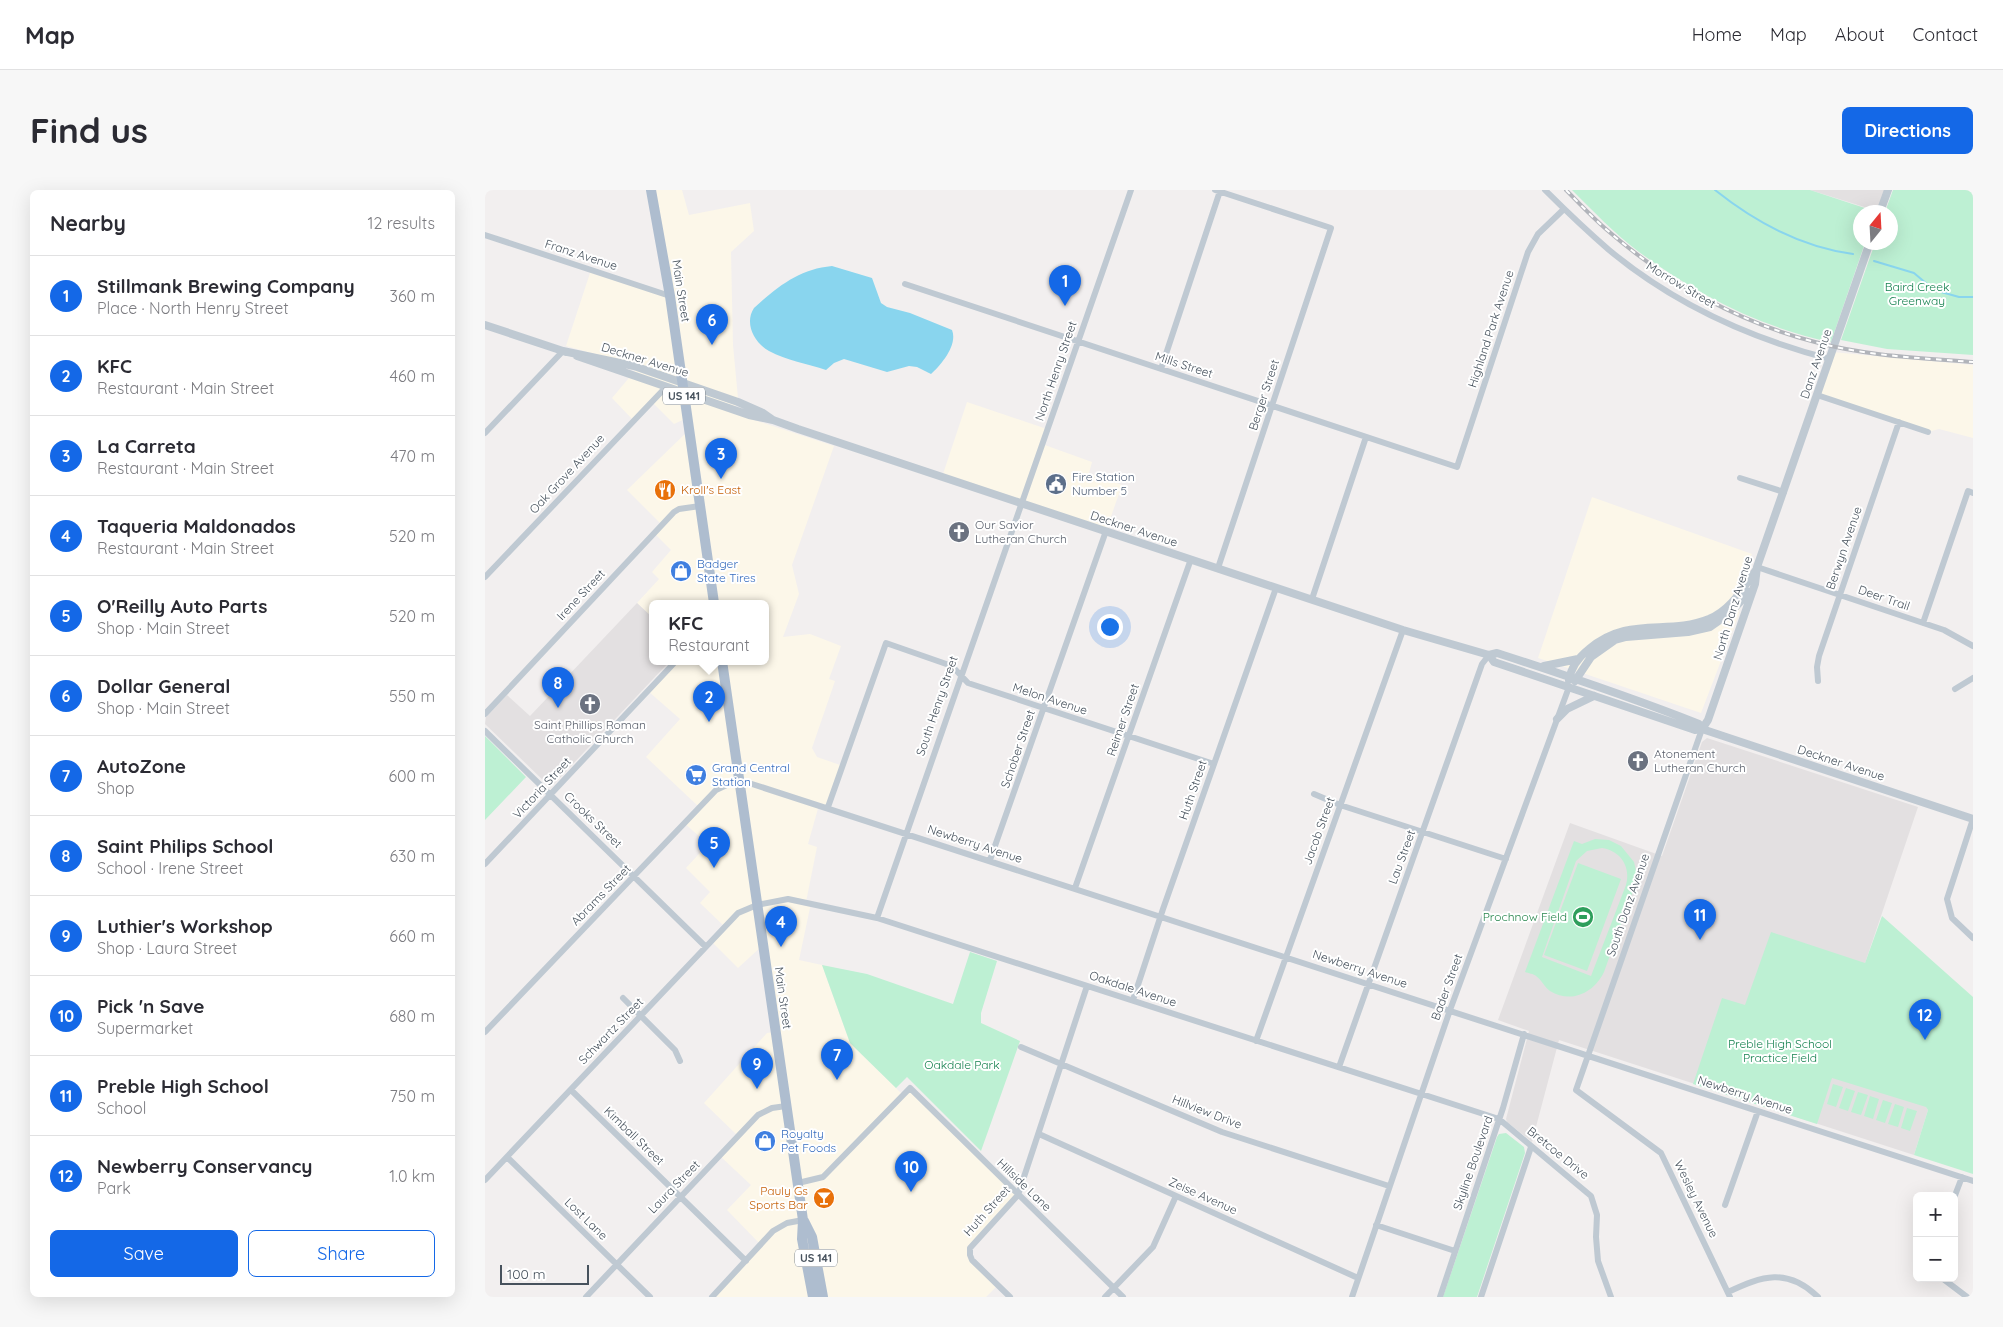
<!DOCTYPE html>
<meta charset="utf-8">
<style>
body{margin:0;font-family:Quicksand,sans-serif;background:#f7f7f7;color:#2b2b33}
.controls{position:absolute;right:15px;bottom:15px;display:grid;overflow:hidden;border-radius:8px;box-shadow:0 5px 20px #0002}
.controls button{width:45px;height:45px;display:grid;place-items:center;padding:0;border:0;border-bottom:1px solid #e1e1e2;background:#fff;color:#2b2b33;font:25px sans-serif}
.compass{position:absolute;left:1368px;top:15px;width:45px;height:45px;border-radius:50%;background:#fff;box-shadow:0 5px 20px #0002;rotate:18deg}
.scale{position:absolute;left:15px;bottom:12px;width:89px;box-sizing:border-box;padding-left:5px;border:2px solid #47525d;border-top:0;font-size:14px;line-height:18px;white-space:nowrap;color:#47525d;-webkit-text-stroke:4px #fff;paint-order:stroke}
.you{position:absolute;left:624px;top:436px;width:18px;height:18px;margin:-12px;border:4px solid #fff;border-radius:50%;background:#1a73e8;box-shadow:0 0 0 8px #1a73e833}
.badge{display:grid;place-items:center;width:32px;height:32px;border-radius:50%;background:#1468e7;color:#fff;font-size:16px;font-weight:700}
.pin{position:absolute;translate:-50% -41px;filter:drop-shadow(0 1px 2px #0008)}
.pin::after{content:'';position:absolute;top:26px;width:18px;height:15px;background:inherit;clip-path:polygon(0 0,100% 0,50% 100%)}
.popup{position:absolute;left:164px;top:410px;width:120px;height:65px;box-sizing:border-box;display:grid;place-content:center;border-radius:8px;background:#fff;filter:drop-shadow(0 1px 4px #0005);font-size:16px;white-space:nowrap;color:#7c7c81}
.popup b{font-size:19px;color:#2b2b33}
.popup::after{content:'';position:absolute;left:50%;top:100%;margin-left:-10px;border:10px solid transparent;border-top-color:#fff}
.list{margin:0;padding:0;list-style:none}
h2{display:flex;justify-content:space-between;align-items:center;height:65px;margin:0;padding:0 20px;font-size:21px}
h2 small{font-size:16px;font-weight:400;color:#7c7c81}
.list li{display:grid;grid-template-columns:32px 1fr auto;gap:15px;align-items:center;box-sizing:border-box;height:80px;padding:0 20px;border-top:1px solid #e1e1e2}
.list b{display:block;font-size:19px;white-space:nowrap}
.list p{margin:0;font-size:16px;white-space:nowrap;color:#7c7c81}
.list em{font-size:16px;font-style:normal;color:#7c7c81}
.actions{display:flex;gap:10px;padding:15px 20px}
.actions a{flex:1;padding:11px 0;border:1px solid #1468e7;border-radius:8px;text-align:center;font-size:18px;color:#1468e7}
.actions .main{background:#1468e7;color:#fff}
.map{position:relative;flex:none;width:1488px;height:1107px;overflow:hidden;border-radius:8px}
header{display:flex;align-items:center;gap:30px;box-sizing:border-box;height:70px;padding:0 25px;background:#fff;border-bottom:1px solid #e1e1e2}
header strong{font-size:24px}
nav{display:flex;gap:28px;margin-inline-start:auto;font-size:18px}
.intro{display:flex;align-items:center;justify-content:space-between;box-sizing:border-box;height:120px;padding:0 30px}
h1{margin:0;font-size:35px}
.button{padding:12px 22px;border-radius:8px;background:#1468e7;color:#fff;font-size:18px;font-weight:700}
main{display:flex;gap:30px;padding:0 30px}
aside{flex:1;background:#fff;border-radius:8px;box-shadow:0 5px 20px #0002}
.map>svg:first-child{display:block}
</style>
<header>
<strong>Map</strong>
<nav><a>Home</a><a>Map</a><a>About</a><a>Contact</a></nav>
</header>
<div class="intro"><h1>Find us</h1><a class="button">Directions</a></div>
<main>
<aside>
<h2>Nearby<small>12 results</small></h2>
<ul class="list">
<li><span class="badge">1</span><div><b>Stillmank Brewing Company</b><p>Place · North Henry Street</p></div><em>360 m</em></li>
<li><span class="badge">2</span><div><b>KFC</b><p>Restaurant · Main Street</p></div><em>460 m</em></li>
<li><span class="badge">3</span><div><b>La Carreta</b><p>Restaurant · Main Street</p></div><em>470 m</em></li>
<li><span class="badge">4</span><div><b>Taqueria Maldonados</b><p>Restaurant · Main Street</p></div><em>520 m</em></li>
<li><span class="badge">5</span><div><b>O'Reilly Auto Parts</b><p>Shop · Main Street</p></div><em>520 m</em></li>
<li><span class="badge">6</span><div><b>Dollar General</b><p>Shop · Main Street</p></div><em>550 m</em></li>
<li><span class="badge">7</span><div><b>AutoZone</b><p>Shop</p></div><em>600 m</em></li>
<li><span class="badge">8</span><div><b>Saint Philips School</b><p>School · Irene Street</p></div><em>630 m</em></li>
<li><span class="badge">9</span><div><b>Luthier's Workshop</b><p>Shop · Laura Street</p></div><em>660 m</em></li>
<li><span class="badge">10</span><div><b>Pick 'n Save</b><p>Supermarket</p></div><em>680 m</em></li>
<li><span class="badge">11</span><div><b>Preble High School</b><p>School</p></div><em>750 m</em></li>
<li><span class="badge">12</span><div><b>Newberry Conservancy</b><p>Park</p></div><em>1.0 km</em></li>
</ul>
<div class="actions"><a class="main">Save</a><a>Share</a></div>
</aside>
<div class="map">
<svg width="1488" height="1107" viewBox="0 0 1488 1107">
<rect width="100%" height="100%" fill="#f2efef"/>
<path fill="#fcf7e9" d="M 173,0 L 197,0 L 204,25 L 265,13 L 269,41 L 246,62 L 248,155 L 253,208 L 248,223 L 349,256 L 307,375 L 314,404 L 298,447 L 325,444 L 356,456 L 344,489 L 350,491 L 327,558 L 332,567 L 358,576 L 343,617 L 334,615 L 323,654 L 332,657 L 321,712 L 326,713 L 314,770 L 337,775 L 365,853 L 418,905 L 425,898 L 533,1005 L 484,1063 L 513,1095 L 501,1107 L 227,1107 L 275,1054 L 242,1020 L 266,995 L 235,966 L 253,946 L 219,913 L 282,843 L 289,842 L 277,756 L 253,778 L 227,752 L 240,737 L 215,713 L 225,702 L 201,678 L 223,654 L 199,633 L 214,617 L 161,567 L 195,529 L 163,501 L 191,471 L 280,471 L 280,413 L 168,413 L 168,428 L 152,413 L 174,389 L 167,382 L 186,360 L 169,343 L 177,335 L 142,300 L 204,240 L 202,228 L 189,234 L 167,212 L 149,231 L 127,208 L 154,176 L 81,156 L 106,80 L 184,105 L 167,1 Z
M 1347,162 L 1488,175 L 1488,248 L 1454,239 L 1443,242 L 1332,205 Z
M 482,212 L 562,239 L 557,254 L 607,272 L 604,283 L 637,295 L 621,341 L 457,287 Z
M 1107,307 L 1267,364 L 1259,380 L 1254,424 L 1216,523 L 1053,468 Z"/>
<path fill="#e3e0e1" d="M 1325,0 L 1403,0 L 1395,22 L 1389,22 L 1389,20 Z
M 152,413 L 168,428 L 168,471 L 185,471 L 69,594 L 66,596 L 62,594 L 0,534 L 1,527 L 22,505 L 45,526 Z
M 1222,548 L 1433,617 L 1358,838 L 1410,857 L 1443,920 L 1429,965 L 1074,850 L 1047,952 L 1022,932 L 1021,929 L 1044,841 L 1013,830 L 1085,633 L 1177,666 L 1217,552 Z"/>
<path fill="#bdf0d3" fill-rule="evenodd" d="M 1087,0 L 1325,0 L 1389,21 L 1389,22 L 1376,22 L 1376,52 L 1380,53 L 1346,152 C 1276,138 1211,104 1154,62 C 1130,44 1108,21 1087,0 Z
M 1408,0 L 1488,0 L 1488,165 L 1402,159 L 1356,150 L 1390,53 L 1406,52 L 1406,22 L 1400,22 Z
M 0,546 L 41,587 L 0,630 Z
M 1110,649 L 1124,650 L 1136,656 L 1149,672 L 1152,685 L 1149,698 L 1119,782 C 1109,803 1086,814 1065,801 C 1059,797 1057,790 1051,786 C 1049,784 1043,783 1040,782 L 1089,651 L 1097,654 ZM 1117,658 C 1136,661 1146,677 1141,695 L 1106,786 L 1057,767 L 1091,671 L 1102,661 Z
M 1093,673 L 1136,689 L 1102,781 L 1059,765 Z
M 1397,726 L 1488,807 L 1488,984 L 1429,965 L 1443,920 L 1441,917 L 1347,888 L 1332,934 L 1208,894 L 1237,808 L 1260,815 L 1286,742 L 1380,773 Z
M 485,762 L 512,771 L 496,823 L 496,833 L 535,851 L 496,961 L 422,887 L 411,898 L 365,853 L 337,775 L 382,784 L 468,814 Z
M 1348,894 L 1358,897 L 1351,917 L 1342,914 Z
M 1361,898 L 1370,901 L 1363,921 L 1354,918 Z
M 1373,902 L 1383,905 L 1376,925 L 1366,922 Z
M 1385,906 L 1394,909 L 1388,929 L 1379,926 Z
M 1398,910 L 1407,913 L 1400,933 L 1391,930 Z
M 1410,914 L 1419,917 L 1413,937 L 1403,934 Z
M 1422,918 L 1432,921 L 1425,941 L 1416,938 Z
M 1021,943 L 1039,957 L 1040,963 L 992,1107 L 958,1107 L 1012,947 L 1014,944 Z"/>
<path fill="#89d5ee" d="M 347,76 L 387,88 L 396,113 L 402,117 L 425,123 L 467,140 C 473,155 456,175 446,184 L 432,177 L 424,176 L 402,182 L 359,169 L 349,173 L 341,180 C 323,174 301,170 284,161 C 269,153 259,133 269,118 C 293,96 315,79 347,76 Z"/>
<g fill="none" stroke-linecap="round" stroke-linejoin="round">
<path stroke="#89d5ee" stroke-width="2" d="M 1230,0 C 1270,32 1317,57 1368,64
M 1389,71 L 1429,83 L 1449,100 L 1474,107 L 1488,107"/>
<path stroke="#bfc9d2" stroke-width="6" d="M 730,0 L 846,38 L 733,378
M 1060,0 C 1081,21 1102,41 1124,60 C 1189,114 1264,148 1345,169
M 0,45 L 185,106
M 420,94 L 972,277 L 1043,62 L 1053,44 L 1079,19
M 676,179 L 735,1
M 1332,205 L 1443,242
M 0,243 L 78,161
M 1255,288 L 1299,302
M 1272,377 L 1459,440 L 1488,456
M 0,387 L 181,197
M 827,409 L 881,247
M 1438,433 L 1483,301 L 1488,303
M 1333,491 L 1332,477 L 1334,466 L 1414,232
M 1470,499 L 1488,488
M 0,524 L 189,322 L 194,319 L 215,316
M 1217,539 L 1091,900 L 1176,963 L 1245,1107
M 0,541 L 221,757
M 829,604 L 855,615 L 1021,669
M 343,617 L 401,453 L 467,476 L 483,493 L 729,574
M 1488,629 L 1462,709 L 1467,728 L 1488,748
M 505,670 L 621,341
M 0,674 L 191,471
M 590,698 L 706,369
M 392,728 L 646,0
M 138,808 L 190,860 L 195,871
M 648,810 L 678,719 L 791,398
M 0,842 L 231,600 L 246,593 L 267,594 L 1488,991
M 771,851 L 918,440
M 536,857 L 737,942 L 904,996
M 854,877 L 997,474 L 1004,465
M 86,900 L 261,1071
M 554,944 L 873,1088
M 22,967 L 165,1107
M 0,990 L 253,723 L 272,715 L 303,709 L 392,728 L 1014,929 L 1106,1006 L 1112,1025 L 1111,1047 L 1113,1071 L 1126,1107
M 313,993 L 338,987 L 425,898 L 638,1107
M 1469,1008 L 1477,987
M 1240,1015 L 1273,921
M 891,1035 L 970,1061
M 1457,1088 L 1482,1107
M 1243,1102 C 1277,1086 1302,1077 1333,1107
M 101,1107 L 273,925 L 287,918 L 301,916
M 227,1107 L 288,1041 L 302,1033 L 318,1030
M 525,1107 L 487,1070 L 485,1065 L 485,1058 L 533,1005 L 602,796
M 620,1107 L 668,1057 L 691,1006
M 867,1107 L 965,820 L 1084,497
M 955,1107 L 1018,918 L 1039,844
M 996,1107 L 1046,957"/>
<path stroke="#bfc9d2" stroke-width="8" d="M 1395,22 L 1403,0
M 0,135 L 81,162
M 78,161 L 149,176 L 253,212 L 278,223 L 288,230 L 313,239 L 918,440 L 1004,465 L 1012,463 C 1080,485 1148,508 1214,534 L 1217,539
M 92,166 L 264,225 L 288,230
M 1004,465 L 1009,472 L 1210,540 L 1217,539 L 1488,629
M 1059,476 L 1093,469
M 1084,490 C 1086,477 1094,467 1104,459 C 1144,425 1182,446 1224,429 C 1247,419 1257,399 1271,380
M 1090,491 L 1106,467 L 1130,450 L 1141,447 L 1203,442 L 1225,437 L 1245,423 L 1264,402
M 1072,529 L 1082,519 L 1109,506
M 1217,539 L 1223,530 L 1270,394 L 1272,377 L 1385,52"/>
<path stroke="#aebdcf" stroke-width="10" d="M 166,0 L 185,106 L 229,413
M 237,471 L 318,1030 L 317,1049 L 328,1107
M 319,1031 L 327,1047 L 338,1107"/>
<g stroke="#b1b4ba" stroke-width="4">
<path id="rail" d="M 1081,0 C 1094,13 1107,27 1122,40 C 1182,92 1253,132 1330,152 C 1381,166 1436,168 1488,172"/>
</g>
<use href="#rail" stroke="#fff" stroke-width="2" stroke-dasharray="5.5" stroke-linecap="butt"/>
</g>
<defs>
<g id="civic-disc" transform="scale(1.125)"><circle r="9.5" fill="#5c6f8a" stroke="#fff"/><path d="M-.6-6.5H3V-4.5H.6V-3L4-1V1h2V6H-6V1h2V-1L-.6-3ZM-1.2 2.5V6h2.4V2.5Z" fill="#fff"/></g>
<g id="restaurant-disc" transform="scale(1.125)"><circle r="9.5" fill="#e8710a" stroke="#fff"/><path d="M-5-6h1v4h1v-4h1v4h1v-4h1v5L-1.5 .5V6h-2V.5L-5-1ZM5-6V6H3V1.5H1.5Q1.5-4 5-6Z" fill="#fff"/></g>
<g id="church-disc" transform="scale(1.125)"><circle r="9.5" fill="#6b7280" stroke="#fff"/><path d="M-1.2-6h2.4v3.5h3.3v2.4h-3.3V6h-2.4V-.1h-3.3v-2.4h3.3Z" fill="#fff"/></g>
<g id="shop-disc" transform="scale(1.125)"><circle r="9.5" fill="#3f7fe0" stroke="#fff"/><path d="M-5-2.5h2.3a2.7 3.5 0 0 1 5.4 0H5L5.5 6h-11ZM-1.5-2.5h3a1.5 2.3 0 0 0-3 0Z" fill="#fff"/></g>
<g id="supermarket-disc" transform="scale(1.125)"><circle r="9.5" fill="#3f7fe0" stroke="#fff"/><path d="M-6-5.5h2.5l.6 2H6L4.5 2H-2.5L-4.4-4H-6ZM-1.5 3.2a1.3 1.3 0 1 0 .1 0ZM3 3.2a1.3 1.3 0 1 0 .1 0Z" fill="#fff"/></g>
<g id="stadium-disc" transform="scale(1.125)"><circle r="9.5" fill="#2e9e5b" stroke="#fff"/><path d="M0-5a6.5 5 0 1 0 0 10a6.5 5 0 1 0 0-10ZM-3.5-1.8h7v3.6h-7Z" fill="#fff"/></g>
<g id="bar-disc" transform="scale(1.125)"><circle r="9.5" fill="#e8710a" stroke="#fff"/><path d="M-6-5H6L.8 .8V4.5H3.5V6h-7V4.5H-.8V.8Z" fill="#fff"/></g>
</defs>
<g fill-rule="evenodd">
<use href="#civic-disc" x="571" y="294"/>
<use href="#restaurant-disc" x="180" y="300"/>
<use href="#church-disc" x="474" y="342"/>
<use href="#shop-disc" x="196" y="381"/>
<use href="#church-disc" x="105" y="514"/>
<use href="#church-disc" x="1153" y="571"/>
<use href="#supermarket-disc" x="211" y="585"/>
<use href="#stadium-disc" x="1098" y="727"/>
<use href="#shop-disc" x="280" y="951"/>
<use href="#bar-disc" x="339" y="1008"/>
</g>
<g text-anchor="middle" stroke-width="4" stroke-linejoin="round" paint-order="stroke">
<g fill="#fff" stroke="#7e868e" stroke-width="1">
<rect x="178" y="197.5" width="42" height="17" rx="4"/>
<rect x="310" y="1059.5" width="42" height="17" rx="4"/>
</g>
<g font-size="11" font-weight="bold" fill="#47525d">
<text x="199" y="210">US 141</text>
<text x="331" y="1072">US 141</text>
</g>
<g font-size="12" fill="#47525d" stroke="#fff">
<text transform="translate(96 65) rotate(18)" y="4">Franz Avenue</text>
<text transform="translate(1196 95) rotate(31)" y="4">Morrow Street</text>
<text transform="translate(196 101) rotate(81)" y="4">Main Street</text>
<text transform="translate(1006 139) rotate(-72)" y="4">Highland Park Avenue</text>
<text transform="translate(160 170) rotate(17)" y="4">Deckner Avenue</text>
<text transform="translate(1331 174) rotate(-71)" y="4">Danz Avenue</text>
<text transform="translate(699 175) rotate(18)" y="4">Mills Street</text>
<text transform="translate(571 181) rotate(-71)" y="4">North Henry Street</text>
<text transform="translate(779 205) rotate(-72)" y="4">Berger Street</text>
<text transform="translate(82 284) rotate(-47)" y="4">Oak Grove Avenue</text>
<text transform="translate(649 339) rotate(18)" y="4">Deckner Avenue</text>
<text transform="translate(1359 358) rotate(-71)" y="4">Berwyn Avenue</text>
<text transform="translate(96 405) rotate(-47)" y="4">Irene Street</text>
<text transform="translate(1399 408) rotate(19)" y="4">Deer Trail</text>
<text transform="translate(1248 418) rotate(-73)" y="4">North Danz Avenue</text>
<text transform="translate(565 509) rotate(18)" y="4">Melon Avenue</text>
<text transform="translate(452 516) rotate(-71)" y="4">South Henry Street</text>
<text transform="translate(638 530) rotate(-71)" y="4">Reimer Street</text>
<text transform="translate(533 559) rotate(-71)" y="4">Schober Street</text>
<text transform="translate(1356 573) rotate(18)" y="4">Deckner Avenue</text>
<text transform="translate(57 598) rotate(-47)" y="4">Victoria Street</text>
<text transform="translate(708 600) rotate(-71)" y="4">Huth Street</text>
<text transform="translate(108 630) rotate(44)" y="4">Crooks Street</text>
<text transform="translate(834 641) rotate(-70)" y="4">Jacob Street</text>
<text transform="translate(490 654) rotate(18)" y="4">Newberry Avenue</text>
<text transform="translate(917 667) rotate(-70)" y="4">Lau Street</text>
<text transform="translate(116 705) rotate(-46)" y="4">Abrams Street</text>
<text transform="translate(1143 715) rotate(-71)" y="4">South Danz Avenue</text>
<text transform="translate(875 779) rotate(18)" y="4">Newberry Avenue</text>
<text transform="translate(962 797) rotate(-70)" y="4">Bader Street</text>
<text transform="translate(648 799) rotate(18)" y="4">Oakdale Avenue</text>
<text transform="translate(298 808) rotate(82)" y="4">Main Street</text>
<text transform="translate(126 841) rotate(-46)" y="4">Schwartz Street</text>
<text transform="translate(1260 905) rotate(18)" y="4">Newberry Avenue</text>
<text transform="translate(722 922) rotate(21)" y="4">Hillview Drive</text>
<text transform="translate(149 946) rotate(44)" y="4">Kimball Street</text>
<text transform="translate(1073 963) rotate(39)" y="4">Bretcoe Drive</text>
<text transform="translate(988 973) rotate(-71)" y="4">Skyline Boulevard</text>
<text transform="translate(539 995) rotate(44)" y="4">Hillside Lane</text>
<text transform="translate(189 997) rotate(-46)" y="4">Laura Street</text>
<text transform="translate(718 1006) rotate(24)" y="4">Zeise Avenue</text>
<text transform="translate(1211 1009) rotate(64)" y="4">Wesley Avenue</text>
<text transform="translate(502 1021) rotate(-48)" y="4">Huth Street</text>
<text transform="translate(101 1029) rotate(44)" y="4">Lost Lane</text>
</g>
<g font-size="12" fill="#15814f" stroke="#fff">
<text x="1432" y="101">Baird Creek<tspan x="1432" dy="14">Greenway</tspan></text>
<text x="1295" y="858">Preble High School<tspan x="1295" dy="14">Practice Field</tspan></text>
<text x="477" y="879">Oakdale Park</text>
</g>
<g font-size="12" fill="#4e5e75" stroke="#fff" text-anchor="start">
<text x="587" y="291">Fire Station<tspan x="587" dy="14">Number 5</tspan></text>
</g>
<g font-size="12" fill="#c56008" stroke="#fff" text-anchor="start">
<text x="196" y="304">Kroll's East</text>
<text x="323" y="1005" text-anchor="end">Pauly Gs<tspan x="323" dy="14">Sports Bar</tspan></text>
</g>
<g font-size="12" fill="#5b616d" stroke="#fff" text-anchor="start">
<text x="490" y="339">Our Savior<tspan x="490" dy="14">Lutheran Church</tspan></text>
<text x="105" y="539" text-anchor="middle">Saint Phillips Roman<tspan x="105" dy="14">Catholic Church</tspan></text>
<text x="1169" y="568">Atonement<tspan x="1169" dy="14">Lutheran Church</tspan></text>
</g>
<g font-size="12" fill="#366cbe" stroke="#fff" text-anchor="start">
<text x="212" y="378">Badger<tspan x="212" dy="14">State Tires</tspan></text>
<text x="227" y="582">Grand Central<tspan x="227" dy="14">Station</tspan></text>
<text x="296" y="948">Royalty<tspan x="296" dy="14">Pet Foods</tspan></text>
</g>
<g font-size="12" fill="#27864d" stroke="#fff" text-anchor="end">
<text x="1082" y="731">Prochnow Field</text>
</g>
</g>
</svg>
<div class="controls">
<button>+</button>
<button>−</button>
</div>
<svg class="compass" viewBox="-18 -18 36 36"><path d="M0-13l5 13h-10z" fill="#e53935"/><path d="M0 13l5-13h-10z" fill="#7c7c81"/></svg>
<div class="scale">100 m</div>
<div class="you"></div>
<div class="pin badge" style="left:580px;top:116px">1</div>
<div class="pin badge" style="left:224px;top:532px">2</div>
<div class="popup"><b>KFC</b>Restaurant</div>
<div class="pin badge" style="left:236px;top:289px">3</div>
<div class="pin badge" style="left:296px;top:757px">4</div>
<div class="pin badge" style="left:229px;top:678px">5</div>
<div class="pin badge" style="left:227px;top:155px">6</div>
<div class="pin badge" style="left:352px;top:890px">7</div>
<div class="pin badge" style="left:73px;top:518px">8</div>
<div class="pin badge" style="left:272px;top:899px">9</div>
<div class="pin badge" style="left:426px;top:1002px">10</div>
<div class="pin badge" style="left:1215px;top:750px">11</div>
<div class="pin badge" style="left:1440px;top:850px">12</div>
</div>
</main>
